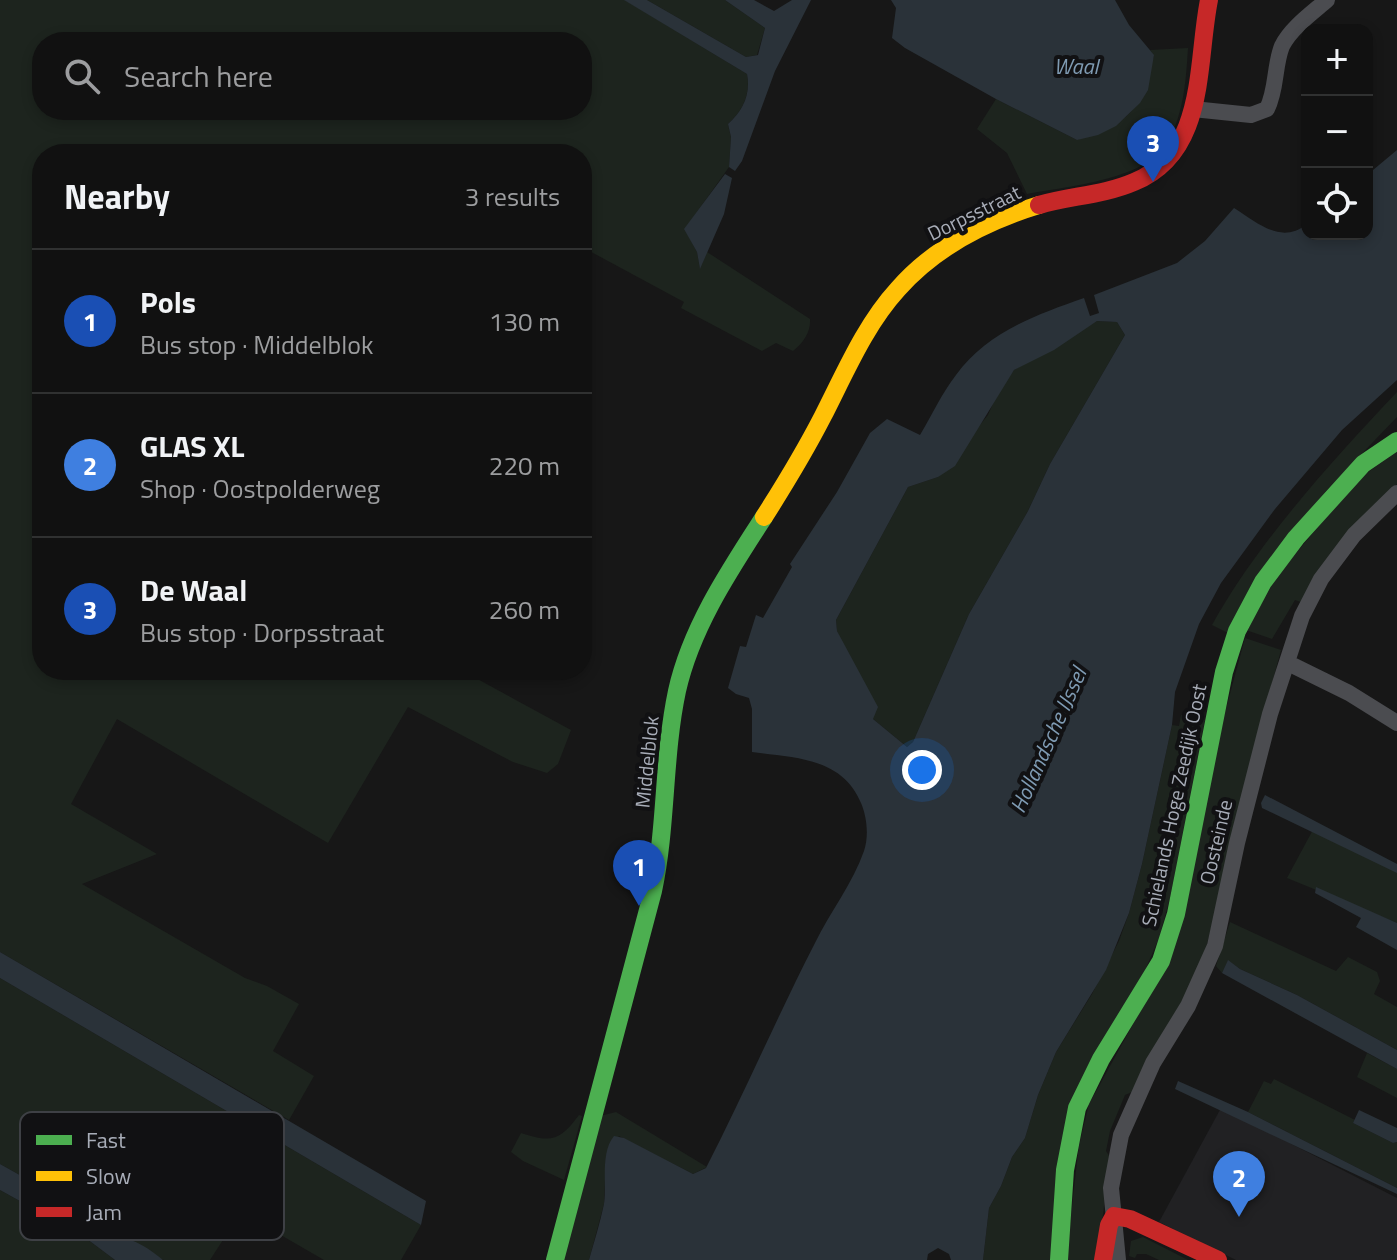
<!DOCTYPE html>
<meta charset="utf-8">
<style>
body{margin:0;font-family:"Titillium Web",sans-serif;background:#1a1a1a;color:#f1f3f6}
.controls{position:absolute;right:24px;top:24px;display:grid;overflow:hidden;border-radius:16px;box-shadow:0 4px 12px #0003}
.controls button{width:72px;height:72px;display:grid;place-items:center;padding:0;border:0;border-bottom:2px solid #303131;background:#111;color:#f1f3f6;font:40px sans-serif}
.you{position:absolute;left:922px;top:770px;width:28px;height:28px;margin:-20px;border:6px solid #fff;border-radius:50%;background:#1a73e8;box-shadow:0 0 0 12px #1a73e833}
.badge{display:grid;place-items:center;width:52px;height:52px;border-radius:50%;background:#757880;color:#fff;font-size:26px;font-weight:700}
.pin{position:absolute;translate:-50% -66px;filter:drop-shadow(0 2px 4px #0008)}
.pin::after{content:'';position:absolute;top:42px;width:28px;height:24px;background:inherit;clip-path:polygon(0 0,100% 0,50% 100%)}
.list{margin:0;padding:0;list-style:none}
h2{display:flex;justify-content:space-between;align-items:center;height:104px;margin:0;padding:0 32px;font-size:34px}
h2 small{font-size:26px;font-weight:400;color:#9c9d9f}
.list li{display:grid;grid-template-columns:52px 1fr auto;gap:24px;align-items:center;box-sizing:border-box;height:144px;padding:0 32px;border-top:2px solid #303131}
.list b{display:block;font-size:30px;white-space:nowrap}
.list p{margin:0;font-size:26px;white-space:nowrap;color:#9c9d9f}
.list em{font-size:26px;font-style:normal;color:#9c9d9f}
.icon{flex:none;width:44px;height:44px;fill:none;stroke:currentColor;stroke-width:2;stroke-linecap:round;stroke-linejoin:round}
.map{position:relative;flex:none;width:1397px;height:1260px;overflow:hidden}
.search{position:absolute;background:#111;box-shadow:0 4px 12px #0003;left:32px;top:32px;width:560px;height:88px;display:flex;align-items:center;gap:20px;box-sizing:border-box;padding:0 28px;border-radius:32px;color:#9c9d9f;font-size:30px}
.panel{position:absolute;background:#111;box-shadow:0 4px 12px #0003;left:32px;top:144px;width:560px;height:536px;border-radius:32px}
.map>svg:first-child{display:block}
</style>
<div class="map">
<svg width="1397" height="1260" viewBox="0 0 1397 1260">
<rect width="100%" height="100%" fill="#171717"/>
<path fill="#212123" d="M 1221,1108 L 1397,1198 L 1397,1260 L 1236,1260 L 1159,1222 Z"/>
<path fill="#1d241e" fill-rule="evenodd" d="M 0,0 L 625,0 L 747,74 C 751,94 743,111 728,124 L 731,137 L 729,167 L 685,229 L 697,252 L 700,268 L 707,252 L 810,319 C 811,332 803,343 793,351 L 776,343 L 762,351 L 681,308 L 684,302 L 582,247 L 582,154 L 42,154 L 42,670 L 461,670 L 571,730 L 558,764 L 547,773 L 513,762 L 408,707 L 328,843 L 117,719 L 71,804 L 157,854 L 82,884 L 245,978 L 267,986 L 299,1004 L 273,1051 L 314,1076 L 289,1120 L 0,952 ZM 42,42 L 582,42 L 582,110 L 42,110 Z
M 647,0 L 725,0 L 765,28 L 757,55 L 746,57 Z
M 1188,48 C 1186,80 1184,111 1169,140 C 1149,180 1068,186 1027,194 L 1007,153 L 977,129 L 996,99 L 1077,140 C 1136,118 1136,115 1154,56 L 1150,50 Z
M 1097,321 L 1117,322 L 1125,335 L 1050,464 L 1028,511 L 969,614 L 913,742 L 907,747 L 873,719 L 837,631 L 836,620 L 908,487 L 938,477 L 988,415 L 998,392 L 1014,370 Z
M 1397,392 L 1397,417 L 1326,491 L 1228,633 L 1212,625 C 1258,542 1332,461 1397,392 Z
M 1397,451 L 1397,484 L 1377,503 L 1301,602 L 1295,600 L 1272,639 L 1246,630 L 1278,575 L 1356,481 Z
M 1245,638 L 1281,650 L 1249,768 L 1251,769 L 1204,956 L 1190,989 L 1132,1092 L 1125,1095 L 1110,1131 L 1106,1151 L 1110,1157 C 1105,1191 1103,1225 1096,1260 L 1066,1260 L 1082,1117 L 1149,995 Z
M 1181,715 L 1205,720 L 1170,898 L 1159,938 L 1143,975 L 1104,1040 L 1052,1260 L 983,1260 L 989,1208 L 1001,1186 L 1012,1157 L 1025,1138 L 1038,1095 L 1056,1052 L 1092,994 L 1119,941 L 1129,913 L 1142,864 L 1172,725 L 1179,726 Z
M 1315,826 L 1397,864 L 1397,923 L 1287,878 Z
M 1230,922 L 1336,971 L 1348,957 L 1377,972 L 1380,981 L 1374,994 L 1397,1007 L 1397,1050 L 1297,995 L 1240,969 L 1228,961 L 1222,973 L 1216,966 Z
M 0,978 L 421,1225 L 401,1260 L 324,1260 L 241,1212 L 210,1260 C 196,1260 177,1260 164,1260 C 149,1256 138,1239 119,1237 L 62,1204 L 59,1197 L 0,1164 Z
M 1367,1053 L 1397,1069 L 1397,1098 L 1357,1077 Z
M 1274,1079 L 1355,1120 L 1353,1123 L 1393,1143 L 1397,1142 L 1397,1188 L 1248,1112 L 1264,1081 L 1271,1084 Z
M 616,1112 L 707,1167 L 693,1174 L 619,1136 L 606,1156 L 604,1204 L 589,1260 L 563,1260 L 600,1116 Z
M 579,1115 L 582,1116 L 564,1180 L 523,1161 L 511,1152 L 521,1133 C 551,1143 560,1141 579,1115 Z
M 0,1190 L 83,1236 L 115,1260 L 0,1260 Z
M 1143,1237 L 1188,1260 L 1159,1260 L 1146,1254 L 1137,1254 L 1135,1258 L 1129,1256 L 1131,1241 Z"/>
<path fill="#2a3239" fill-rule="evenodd" d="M 624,0 L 647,0 L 746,57 L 758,55 L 765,28 L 725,0 L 754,0 L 774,11 L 792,0 L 811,0 L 775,71 L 742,161 L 735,171 L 729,167 L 731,137 L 728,124 C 743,111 751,94 747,74 Z
M 891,0 L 1115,0 L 1129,25 L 1154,55 L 1148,90 L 1140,103 L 1116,126 L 1098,135 L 1077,140 L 996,99 L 905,48 L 892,38 L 896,8 Z
M 1397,150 L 1397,380 L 1342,430 L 1275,509 L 1221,583 L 1199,624 L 1175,692 L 1172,725 L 1142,864 L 1129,913 L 1106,970 L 1056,1052 L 1038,1095 L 1025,1138 L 1012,1157 L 1001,1186 L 989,1208 L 983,1260 L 951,1260 L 949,1254 L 938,1248 L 928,1254 L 927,1260 L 589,1260 C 594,1242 600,1223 604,1204 C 607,1183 600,1153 614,1136 L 624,1138 L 693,1174 L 706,1168 C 744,1094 777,1017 815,943 C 830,912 853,883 864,851 C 869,836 867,817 861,803 C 842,757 794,758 752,752 L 752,709 L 749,698 L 736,694 L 728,688 L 740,646 L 746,647 L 756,615 L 763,618 L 792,567 L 790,564 L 837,492 L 870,433 L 887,419 L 920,435 C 932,415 942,393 956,375 C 987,332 1036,315 1084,298 L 1090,316 L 1099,313 L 1094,295 L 1177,263 L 1205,241 L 1234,208 C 1258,223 1281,245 1307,224 L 1307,234 L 1367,234 L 1367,175 ZM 1097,321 L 1117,322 L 1125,335 L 1050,464 L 1028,511 L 969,614 L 913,742 L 907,747 L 873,719 L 878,707 L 837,631 L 836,620 L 908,487 L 938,477 L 955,466 L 1014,370 L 1054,350 Z
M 725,174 L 732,178 L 724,214 L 700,269 L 697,252 L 684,229 Z
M 1265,795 L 1397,864 L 1397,873 L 1262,808 L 1261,803 Z
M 1316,887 L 1397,923 L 1397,950 L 1356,927 L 1361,918 L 1315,893 Z
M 0,952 L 426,1201 L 421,1225 L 0,978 Z
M 1228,960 L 1240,969 L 1297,995 L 1397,1050 L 1397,1069 L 1222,973 Z
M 1178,1081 L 1248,1112 L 1397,1188 L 1397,1194 L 1175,1089 Z
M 1359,1110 L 1397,1128 L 1397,1142 L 1393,1143 L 1353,1123 Z
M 0,1164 L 59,1197 L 62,1204 L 119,1237 C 135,1239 151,1250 163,1260 L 115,1260 L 83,1236 L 0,1190 Z"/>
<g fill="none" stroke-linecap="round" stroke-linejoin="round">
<path stroke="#4b4c50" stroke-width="16" d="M 1193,109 L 1251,115 L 1267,109 C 1277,89 1274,66 1282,46 C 1291,28 1312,13 1327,0
M 1288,663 L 1349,693 L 1397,723
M 1118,1260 L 1111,1188 L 1121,1135 L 1153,1063 L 1188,1006 L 1215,946 L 1237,843 L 1270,714 L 1302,616 L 1321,579 L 1354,535 L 1397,493"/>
<path stroke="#4caf50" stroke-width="18" d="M 555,1260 L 653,891 C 667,825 663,757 677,691 C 691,628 729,571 764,517
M 1059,1260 L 1065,1170 L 1077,1108 L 1101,1059 L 1161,961 L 1176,914 L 1224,672 L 1237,631 L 1263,582 L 1296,538 L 1363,464 L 1397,441"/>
<path stroke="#ffc107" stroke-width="18" d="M 764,517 C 785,484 805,451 823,416 C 845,373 865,325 898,289 C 934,248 987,221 1039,205"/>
<path stroke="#c62828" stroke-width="18" d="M 1039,205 C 1070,196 1104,195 1134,182 C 1207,152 1196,65 1209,0
M 1103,1260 L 1109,1225 L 1114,1216 L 1130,1219 L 1218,1260"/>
</g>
<g text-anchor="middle" stroke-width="8" stroke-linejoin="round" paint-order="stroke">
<g font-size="20" fill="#a8adb8" stroke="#111113">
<text transform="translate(974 213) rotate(-26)" y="7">Dorpsstraat</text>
<text transform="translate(647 762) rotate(-84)" y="7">Middelblok</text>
<text transform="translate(1174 805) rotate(-78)" y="7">Schielands Hoge Zeedijk Oost</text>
<text transform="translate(1216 842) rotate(-77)" y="7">Oosteinde</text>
</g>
<g font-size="22" font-style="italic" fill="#7f9bb3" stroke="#111113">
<text x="1076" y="74">Waal</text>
<text transform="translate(1048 740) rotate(-66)" y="8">Hollandsche IJssel</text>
</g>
</g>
<rect x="20" y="1112" width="264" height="128" rx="12" fill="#111113" stroke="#3e4045" stroke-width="2"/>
<rect x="36" y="1135" width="36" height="10" fill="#4caf50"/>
<rect x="36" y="1171" width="36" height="10" fill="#ffc107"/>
<rect x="36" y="1207" width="36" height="10" fill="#c62828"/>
<g font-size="22" fill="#a8adb8">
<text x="86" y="1148">Fast</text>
<text x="86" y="1184">Slow</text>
<text x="86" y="1220">Jam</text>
</g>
</svg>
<div class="controls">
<button>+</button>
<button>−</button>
<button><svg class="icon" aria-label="locate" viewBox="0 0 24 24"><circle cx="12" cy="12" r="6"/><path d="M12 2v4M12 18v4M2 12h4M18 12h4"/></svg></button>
</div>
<div class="you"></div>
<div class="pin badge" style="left:639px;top:906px;background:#1a4fb4">1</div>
<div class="pin badge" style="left:1239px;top:1217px;background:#3f7fe0">2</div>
<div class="pin badge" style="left:1153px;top:182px;background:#1a4fb4">3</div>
<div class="search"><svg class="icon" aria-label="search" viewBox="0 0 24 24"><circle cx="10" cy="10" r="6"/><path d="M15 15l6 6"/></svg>Search here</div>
<section class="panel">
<h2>Nearby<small>3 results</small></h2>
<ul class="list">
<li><span class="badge" style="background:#1a4fb4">1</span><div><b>Pols</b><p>Bus stop · Middelblok</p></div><em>130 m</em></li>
<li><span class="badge" style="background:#3f7fe0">2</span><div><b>GLAS XL</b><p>Shop · Oostpolderweg</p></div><em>220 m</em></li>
<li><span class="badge" style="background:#1a4fb4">3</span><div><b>De Waal</b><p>Bus stop · Dorpsstraat</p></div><em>260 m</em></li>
</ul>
</section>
</div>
